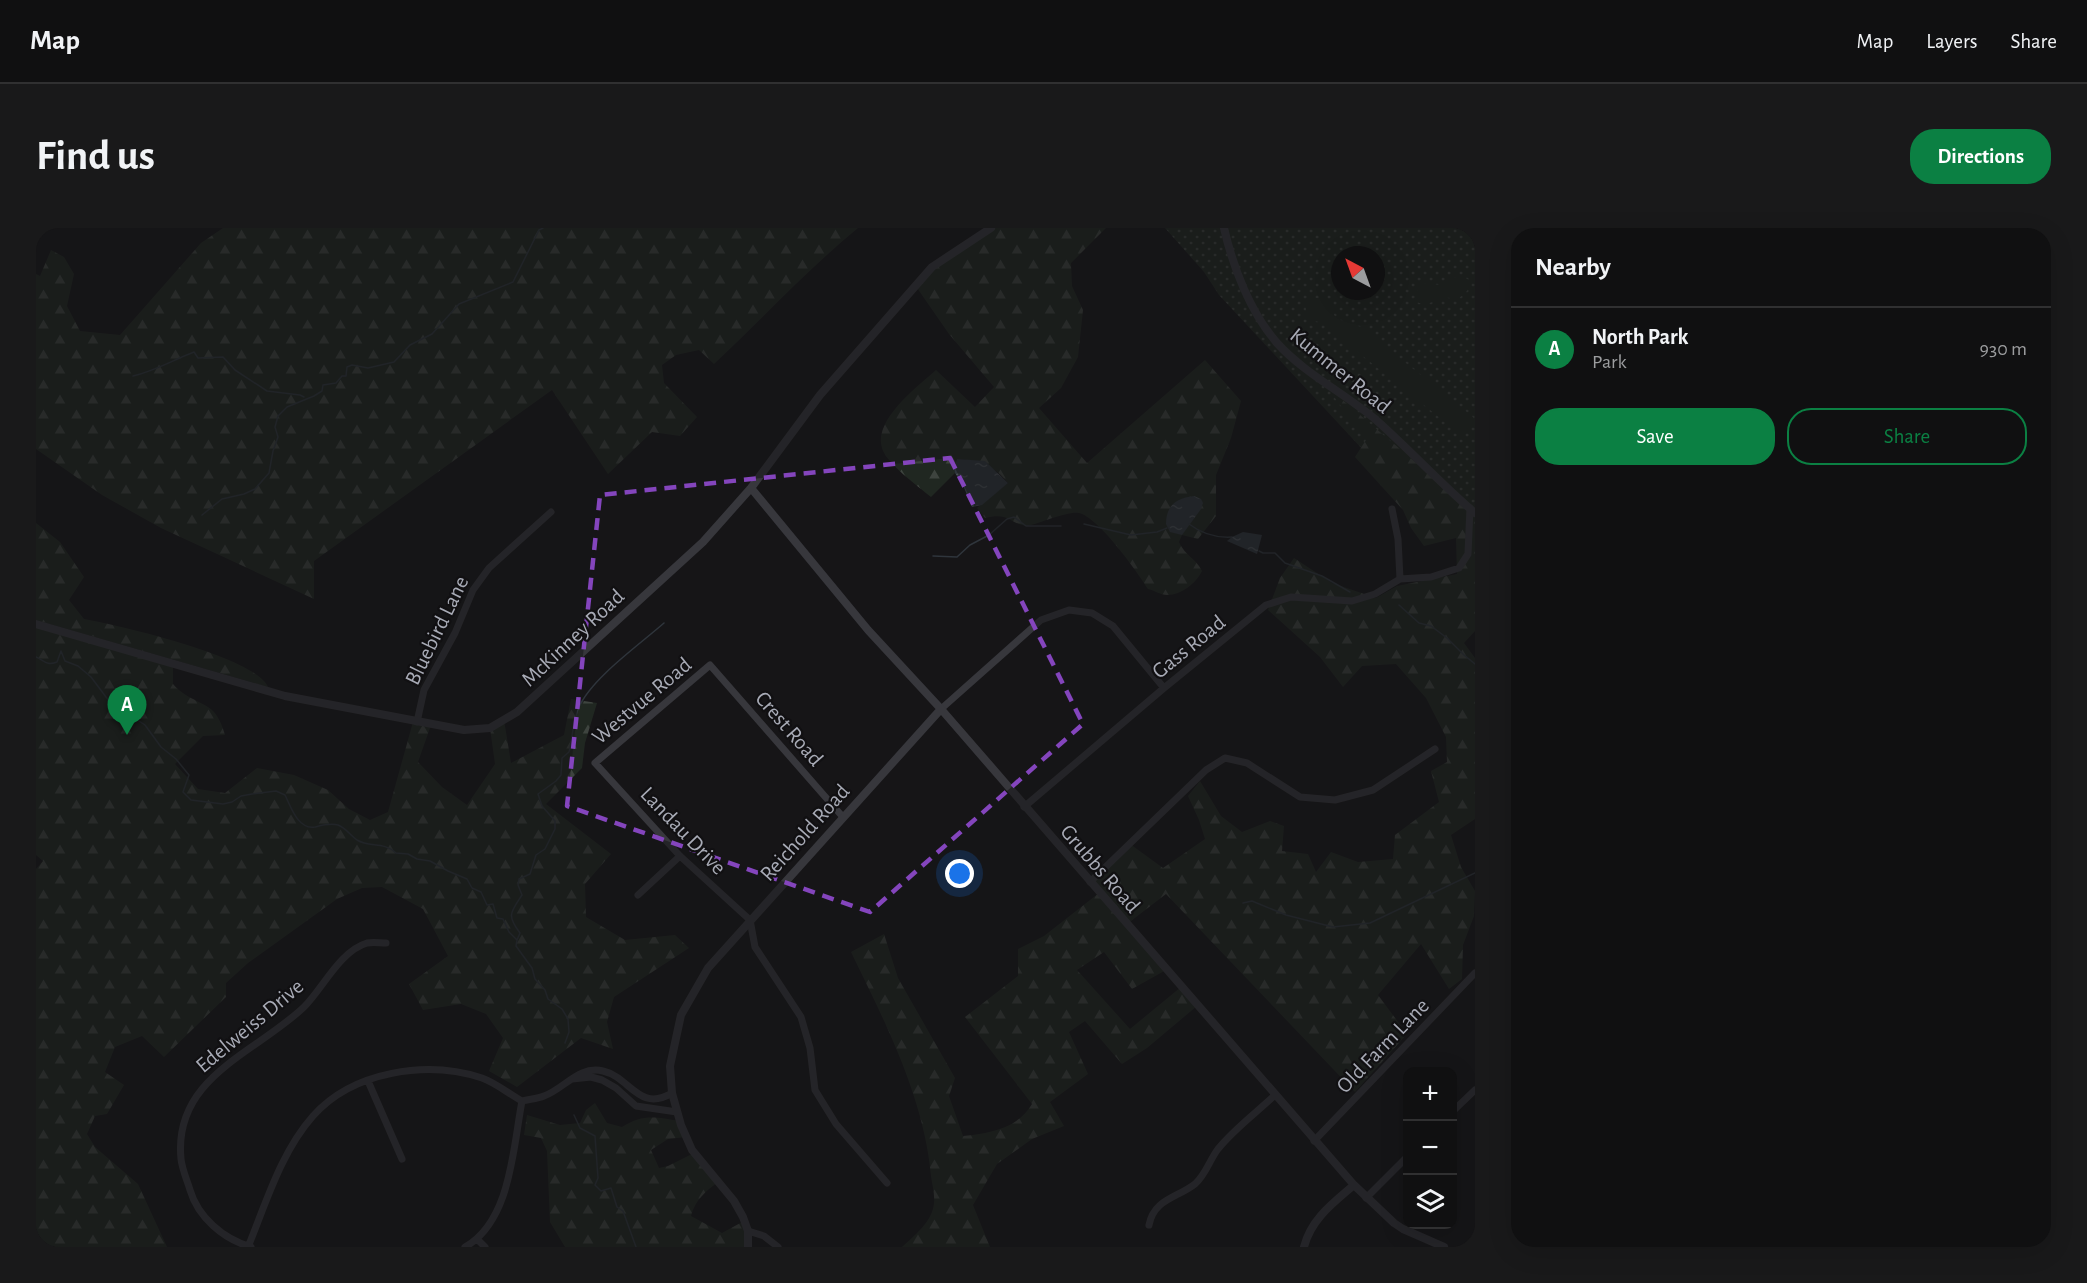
<!DOCTYPE html>
<meta charset="utf-8">
<style>
body{margin:0;font-family:"Alegreya Sans",sans-serif;background:#19191a;color:#f1f3f6}
.controls{position:absolute;right:18px;bottom:18px;display:grid;overflow:hidden;border-radius:12px;box-shadow:0 6px 24px #0002}
.controls button{width:54px;height:54px;display:grid;place-items:center;padding:0;border:0;border-bottom:2px solid #303031;background:#101011;color:#f1f3f6;font:30px sans-serif}
.compass{position:absolute;left:1295px;top:18px;width:54px;height:54px;border-radius:50%;background:#101011;box-shadow:0 6px 24px #0002;rotate:319deg}
.you{position:absolute;left:924px;top:646px;width:21px;height:21px;margin:-15px;border:4px solid #fff;border-radius:50%;background:#1a73e8;box-shadow:0 0 0 9px #1a73e833}
.badge{display:grid;place-items:center;width:39px;height:39px;border-radius:50%;background:#0b8043;color:#fff;font-size:20px;font-weight:700}
.pin{position:absolute;translate:-50% -50px;filter:drop-shadow(0 2px 3px #0008)}
.pin::after{content:'';position:absolute;top:32px;width:21px;height:18px;background:inherit;clip-path:polygon(0 0,100% 0,50% 100%)}
.list{margin:0;padding:0;list-style:none}
h2{display:flex;justify-content:space-between;align-items:center;height:78px;margin:0;padding:0 24px;font-size:26px}
h2 small{font-size:20px;font-weight:400;color:#9c9d9f}
.list li{display:grid;grid-template-columns:39px 1fr auto;gap:18px;align-items:center;box-sizing:border-box;height:84px;padding:0 24px;border-top:2px solid #303031}
.list b{display:block;font-size:22px;white-space:nowrap}
.list p{margin:0;font-size:20px;white-space:nowrap;color:#9c9d9f}
.list em{font-size:20px;font-style:normal;color:#9c9d9f}
.actions{display:flex;gap:12px;padding:18px 24px}
.actions a{flex:1;padding:14px 0;border:2px solid #0b8043;border-radius:24px;text-align:center;font-size:21px;color:#0b8043}
.actions .main{background:#0b8043;color:#fff}
.icon{flex:none;width:33px;height:33px;fill:none;stroke:currentColor;stroke-width:2;stroke-linecap:round;stroke-linejoin:round}
.map{position:relative;flex:none;width:1439px;height:1019px;overflow:hidden;border-radius:24px}
header{display:flex;align-items:center;gap:36px;box-sizing:border-box;height:84px;padding:0 30px;background:#101011;border-bottom:2px solid #303031}
header strong{font-size:28px}
nav{display:flex;gap:33px;margin-inline-start:auto;font-size:21px}
.intro{display:flex;align-items:center;justify-content:space-between;box-sizing:border-box;height:144px;padding:0 36px}
h1{margin:0;font-size:42px}
.button{padding:15px 27px;border-radius:24px;background:#0b8043;color:#fff;font-size:21px;font-weight:700}
main{display:flex;gap:36px;padding:0 36px}
aside{flex:1;background:#101011;border-radius:24px;box-shadow:0 6px 24px #0002}
.map>svg:first-child{display:block}
</style>
<header>
<strong>Map</strong>
<nav><a>Map</a><a>Layers</a><a>Share</a></nav>
</header>
<div class="intro"><h1>Find us</h1><a class="button">Directions</a></div>
<main>
<div class="map">
<svg width="1439" height="1019" viewBox="0 0 1439 1019">
<defs>
<pattern id="grass-dots" width="8" height="8" patternUnits="userSpaceOnUse" patternTransform="scale(1.5)"><rect width="8" height="8" fill="#202721"/><path d="M2 2h.1M6 6h.1" fill="none" stroke="#3e443f" stroke-width="1.8" stroke-linecap="round"/></pattern>
<pattern id="forest-firs" width="22" height="20" patternUnits="userSpaceOnUse" patternTransform="scale(1.5)"><rect width="22" height="20" fill="#202721"/><path d="M5 1l3.5 6h-7zM16 11l3.5 6h-7z" fill="#3e443f"/></pattern>
<pattern id="water-ripples" width="26" height="14" patternUnits="userSpaceOnUse" patternTransform="scale(1.5)"><rect width="26" height="14" fill="#2f353c"/><path d="M2 4q2-2 4 0t4 0M15 11q2-2 4 0t4 0" fill="none" stroke="#4a5056"/></pattern>
</defs>
<rect width="100%" height="100%" fill="#161517"/>
<path fill="url(#grass-dots)" fill-rule="evenodd" d="M 1129,0 L 1439,0 L 1439,387 L 1414,350 L 1421,346 L 1438,294 L 1407,308 L 1183,67 L 1168,44 ZM 1304,27 L 1340,27 L 1340,63 L 1304,63 Z"/>
<path fill="url(#forest-firs)" d="M 187,0 L 822,0 C 771,42 726,91 678,136 L 663,122 L 640,127 L 626,137 L 628,155 L 661,189 L 644,208 L 616,204 L 572,246 L 516,162 L 278,333 L 278,371 L 125,300 L 66,267 L 0,221 L 0,46 L 4,48 L 15,22 L 28,29 L 38,46 L 31,78 L 44,103 L 84,107 L 165,15 Z
M 955,0 L 1070,0 L 1035,35 L 1036,58 L 1047,82 L 1042,129 L 1025,160 L 1003,180 L 1051,235 L 1169,132 L 1205,173 L 1195,210 L 1180,247 L 1180,288 L 1162,311 L 1146,307 L 1143,314 C 1150,329 1159,329 1166,343 C 1160,355 1146,367 1131,367 C 1125,367 1117,362 1112,361 C 1101,343 1062,289 1043,285 C 1032,283 1004,295 992,298 C 972,296 975,284 949,290 L 941,280 L 972,255 C 959,238 942,232 921,231 L 918,240 L 919,245 L 895,269 C 883,259 850,235 846,220 C 837,192 882,158 900,142 L 939,179 L 958,159 L 913,106 L 879,57 L 896,39 Z
M 1290,158 L 1439,285 L 1439,403 L 1428,415 L 1439,430 L 1439,591 L 1415,607 L 1425,639 L 1439,663 L 1438,688 L 1427,717 L 1426,751 L 1413,761 L 1385,716 L 1342,767 L 1371,806 L 1319,864 L 1130,666 L 1091,696 L 1130,742 L 1096,761 L 1068,724 L 1041,742 L 1094,801 L 1145,759 L 1161,778 L 1111,820 L 1086,836 L 1049,793 L 1033,804 L 1052,846 L 1014,874 L 1028,898 L 996,911 L 961,936 L 937,977 L 954,1019 L 866,1019 C 878,1008 897,993 898,975 C 899,966 896,956 895,948 C 888,869 849,794 815,724 L 848,706 L 862,750 L 919,850 L 913,868 L 927,908 C 954,905 981,901 996,876 L 929,789 L 982,748 L 982,721 L 1008,708 L 1063,665 L 1054,654 L 1094,616 L 1127,640 L 1169,611 L 1163,592 L 1152,568 L 1164,553 L 1185,588 L 1206,604 L 1234,593 L 1248,598 L 1246,623 L 1272,626 L 1280,644 L 1295,624 L 1322,634 L 1357,631 L 1359,607 L 1403,574 L 1395,543 L 1411,534 L 1410,509 L 1390,470 L 1360,436 L 1326,438 L 1307,459 L 1284,429 L 1232,382 L 1244,350 L 1258,330 L 1296,355 L 1340,370 L 1361,358 L 1421,346 L 1420,310 L 1388,318 L 1375,300 L 1367,282 L 1319,229 L 1330,212 Z
M 0,295 L 24,314 L 48,349 L 33,372 L 48,391 C 82,397 220,429 232,459 L 0,392 Z
M 0,396 L 137,436 L 137,456 C 151,473 173,474 181,488 C 185,494 187,501 189,507 L 167,508 L 139,536 L 162,561 L 189,565 L 221,540 L 258,547 L 292,562 L 313,581 L 334,592 L 352,584 L 377,494 L 395,497 L 382,534 L 406,559 L 431,577 L 459,536 L 454,500 L 468,492 L 475,535 L 528,507 L 535,471 L 561,475 L 549,515 L 546,540 L 510,576 L 575,626 L 549,656 L 550,689 L 589,712 L 639,707 L 653,720 L 578,769 L 571,794 L 577,821 L 545,810 L 481,859 L 453,843 L 467,810 L 450,786 L 425,776 L 387,782 L 373,756 L 412,728 L 387,681 L 346,659 L 326,660 L 301,671 L 212,735 L 190,755 L 190,769 L 128,829 L 106,808 L 79,819 L 69,844 L 88,857 L 71,886 L 59,888 L 51,906 L 59,919 L 102,956 L 131,1019 L 0,1019 L 0,641 L 7,633 L 0,627 Z
M 559,875 L 571,895 L 586,899 C 607,886 619,889 643,893 L 650,909 L 632,911 L 615,922 L 623,940 L 632,938 L 658,925 L 682,954 C 670,963 659,972 655,988 L 686,1005 L 708,993 L 712,1019 L 529,1019 L 514,994 L 511,923 L 505,910 L 488,907 L 491,887 L 524,897 L 544,895 L 550,882 Z"/>
<path fill="#202721" d="M 1428,49 L 1433,52 L 1434,57 L 1431,63 L 1422,71 L 1406,69 C 1397,75 1389,78 1378,73 L 1384,55 L 1405,57 L 1415,50 Z
M 1279,70 L 1287,71 L 1295,76 L 1298,87 L 1302,91 L 1325,99 L 1437,189 L 1439,194 L 1426,207 L 1424,206 L 1303,109 L 1295,96 C 1282,94 1268,94 1270,76 Z"/>
<path fill="url(#water-ripples)" d="M 921,231 L 949,233 L 972,255 L 946,277 L 936,279 L 927,257 L 919,245 L 918,240 Z
M 1158,268 L 1165,271 L 1167,275 L 1165,281 L 1146,307 L 1134,304 L 1130,296 C 1130,277 1141,270 1158,268 Z
M 1207,304 L 1226,307 L 1221,326 L 1191,313 L 1196,309 Z"/>
<g fill="none" stroke-linecap="round" stroke-linejoin="round">
<path stroke="#2f353c" stroke-width="1.5" d="M 97,148 C 119,143 137,132 158,124 L 162,130 L 187,129 L 199,142 L 231,163 L 264,167 L 268,169
M 166,287 L 186,271 L 208,266 L 219,261 L 233,245 L 237,223 L 242,209 L 239,199 L 242,188 L 251,179 L 278,168 L 286,163 L 287,157 L 300,155 L 306,148 L 310,148 L 311,139 L 316,137 L 332,140 L 358,134 L 374,117 L 396,106 L 423,76 L 477,54 L 503,2 L 507,0
M 1048,296 L 1095,307 L 1121,304 L 1131,300
M 1153,296 C 1166,306 1180,310 1196,309
M 1223,323 L 1227,325 L 1239,325 L 1249,335 L 1286,348 L 1314,364
M 897,328 L 921,329 L 934,317 L 953,307 L 971,291 L 978,289 L 990,298 L 1025,298
M 1363,377 L 1383,395 L 1395,398 L 1411,410 L 1428,427 L 1439,436
M 0,429 C 9,433 10,438 21,434 L 25,423 L 29,433 L 42,438 L 55,449 L 73,473 L 109,497 L 125,519 L 140,531 L 153,547 L 147,564 L 155,572 L 187,576 L 196,574 L 205,568 L 216,566 L 240,563 L 249,567 C 255,579 262,602 279,599 C 287,597 294,595 302,597 C 310,600 314,607 321,612 C 334,620 347,613 360,625 L 372,626 L 381,631 L 394,633 L 412,643 L 431,651 L 436,660 L 445,664 L 451,677 L 457,676 L 461,690 L 467,691 L 473,704 L 481,712 L 480,718 L 496,740 L 499,751 L 509,762 L 512,771 L 526,781 L 532,791 L 533,804 L 529,815
M 1207,675 L 1216,673 L 1250,687 L 1297,699 L 1334,695 L 1439,645
M 481,712 L 484,705 C 470,687 475,684 486,667 L 482,657 L 483,651 L 494,646 L 500,627 L 509,621 L 519,601 L 519,593 L 506,578 L 502,566 L 520,553 L 525,547 L 526,530 L 533,524 C 537,510 536,494 543,479 C 556,450 603,417 628,395
M 538,887 L 544,900 L 559,908 L 562,950 L 559,957 L 565,963 L 575,960 L 581,979 L 587,983 L 600,1019"/>
<path stroke="#37373c" stroke-width="7" d="M 1356,281 L 1362,311 L 1364,351 L 1395,349 L 1423,340 L 1432,326 L 1434,280
M 905,481 L 1005,392 L 1033,382 L 1056,385 L 1077,398 L 1128,460
M 381,494 L 388,462 L 419,405 L 437,362 L 453,340 L 515,284
M 988,579 L 1128,460 L 1230,377 L 1255,369 L 1316,373 L 1339,366 L 1364,351
M 806,588 L 674,437 L 559,535 L 644,628 L 714,692 L 719,719 L 765,789 L 774,820 L 779,862 L 800,896 L 851,955
M 1054,654 L 1170,542 L 1189,530 L 1211,535 L 1264,569 L 1299,572 L 1337,562 L 1399,521
M 602,667 L 644,628
M 536,851 L 555,849 L 566,852 L 580,860 L 600,878 L 641,884
M 332,853 L 366,931
M 1416,884 L 1439,862
M 1278,913 L 1439,745
M 1330,970 L 1372,928
M 1113,997 C 1118,971 1141,970 1159,956 C 1170,946 1173,933 1182,921 C 1198,901 1220,885 1239,867
M 712,1003 L 728,1008 L 742,1019
M 442,1012 L 449,1019
M 212,1019 C 230,975 245,924 277,888 C 317,843 391,832 446,850 C 460,855 473,866 486,873 C 493,871 501,871 508,868 C 528,861 543,837 567,843 C 594,849 603,885 636,865
M 215,1019 C 187,1011 162,989 154,962 C 151,952 146,941 145,931 C 137,849 220,825 268,779 C 287,760 304,723 331,715 C 337,714 344,715 350,715
M 429,1019 C 475,993 477,920 486,873"/>
<path stroke="#37373c" stroke-width="8" d="M 1188,0 C 1197,39 1214,84 1241,115 C 1268,145 1308,165 1339,191 C 1373,221 1404,255 1439,285
M 715,260 L 832,402 L 905,481 L 1318,957 L 1358,995 L 1367,1001 L 1408,1019
M 0,396 L 249,468 L 428,502 L 454,500 L 481,484 L 667,314 L 715,260 L 784,167 L 896,39 L 955,0
M 712,1019 L 712,1003 L 707,989 L 698,973 L 656,922 L 645,897 L 636,865 L 634,838 L 645,787 L 672,740 L 905,481
M 1268,1019 C 1275,991 1297,975 1318,957"/>
</g>
<path d="M0 0H1439V1019H0ZM 914,230 L 1047,496 L 834,684 L 531,578 L 564,267 Z" fill="#161517" fill-opacity=".55" fill-rule="evenodd"/>
<path fill="none" stroke="#8445bd" stroke-width="4.5" stroke-dasharray="12 8" stroke-linejoin="round" d="M 914,230 L 1047,496 L 834,684 L 531,578 L 564,267 Z"/>
<g text-anchor="middle" stroke-width="4.5" stroke-linejoin="round" paint-order="stroke">
<g font-size="22" fill="#a8abb6" stroke="#111012">
<text transform="translate(1305 142) rotate(39)" y="8">Kummer Road</text>
<text transform="translate(400 402) rotate(-64)" y="8">Bluebird Lane</text>
<text transform="translate(536 409) rotate(-43)" y="8">McKinney Road</text>
<text transform="translate(1152 418) rotate(-39)" y="8">Gass Road</text>
<text transform="translate(605 472) rotate(-40)" y="8">Westvue Road</text>
<text transform="translate(754 500) rotate(49)" y="8">Crest Road</text>
<text transform="translate(648 602) rotate(46)" y="8">Landau Drive</text>
<text transform="translate(768 604) rotate(-48)" y="8">Reichold Road</text>
<text transform="translate(1065 640) rotate(49)" y="8">Grubbs Road</text>
<text transform="translate(213 797) rotate(-40)" y="8">Edelweiss Drive</text>
<text transform="translate(1346 817) rotate(-46)" y="8">Old Farm Lane</text>
</g>
</g>
</svg>
<div class="controls">
<button>+</button>
<button>−</button>
<button><svg class="icon" aria-label="layers" viewBox="0 0 24 24"><path d="M12 4l9 5-9 5-9-5zM3 14l9 5 9-5"/></svg></button>
</div>
<svg class="compass" viewBox="-18 -18 36 36"><path d="M0-13l5 13h-10z" fill="#e53935"/><path d="M0 13l5-13h-10z" fill="#9c9d9f"/></svg>
<div class="you"></div>
<div class="pin badge" style="left:91px;top:507px">A</div>
</div>
<aside>
<h2>Nearby<small></small></h2>
<ul class="list">
<li><span class="badge">A</span><div><b>North Park</b><p>Park</p></div><em>930 m</em></li>
</ul>
<div class="actions"><a class="main">Save</a><a>Share</a></div>
</aside>
</main>
